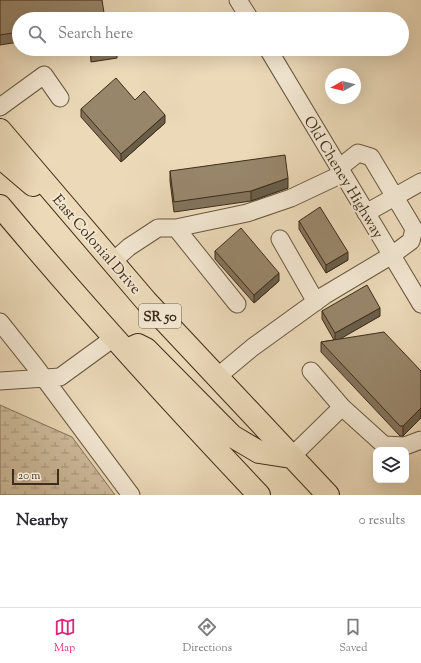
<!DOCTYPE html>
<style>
body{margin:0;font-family:"Sorts Mill Goudy",serif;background:#f2f2f3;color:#2b2b33}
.controls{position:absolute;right:12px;bottom:12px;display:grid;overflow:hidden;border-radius:8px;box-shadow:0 4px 16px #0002}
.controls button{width:36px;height:36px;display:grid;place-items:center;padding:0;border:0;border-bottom:1px solid #e1e1e2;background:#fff;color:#2b2b33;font:20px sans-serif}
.compass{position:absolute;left:325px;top:68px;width:36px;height:36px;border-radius:50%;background:#fff;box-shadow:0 4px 16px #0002;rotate:262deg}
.scale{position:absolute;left:12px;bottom:10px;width:47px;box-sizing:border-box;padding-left:4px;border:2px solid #3e2c17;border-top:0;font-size:11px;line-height:14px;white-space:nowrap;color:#3e2c17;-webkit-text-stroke:3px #f2e6d1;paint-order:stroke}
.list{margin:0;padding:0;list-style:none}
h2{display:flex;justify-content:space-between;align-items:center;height:52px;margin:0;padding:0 16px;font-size:17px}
h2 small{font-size:13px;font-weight:400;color:#7c7c81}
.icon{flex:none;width:22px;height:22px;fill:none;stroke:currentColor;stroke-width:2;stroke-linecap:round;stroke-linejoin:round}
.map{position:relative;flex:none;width:421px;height:495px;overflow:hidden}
.search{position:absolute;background:#fff;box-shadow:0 4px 16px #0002;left:12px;right:12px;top:12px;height:44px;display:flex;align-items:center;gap:10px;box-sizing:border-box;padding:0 14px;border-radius:22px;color:#7c7c81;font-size:15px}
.sheet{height:112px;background:#fff}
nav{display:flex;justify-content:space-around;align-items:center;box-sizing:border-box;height:56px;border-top:1px solid #e1e1e2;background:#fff;font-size:11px;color:#7c7c81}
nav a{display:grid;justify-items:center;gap:2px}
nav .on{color:#db2777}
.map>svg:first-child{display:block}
</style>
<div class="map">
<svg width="421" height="495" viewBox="0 0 421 495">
<defs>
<pattern id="wetland-marsh" width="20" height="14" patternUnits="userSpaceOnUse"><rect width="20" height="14" fill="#cebc9d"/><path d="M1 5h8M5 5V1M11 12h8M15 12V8" fill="none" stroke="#a9997f"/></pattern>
</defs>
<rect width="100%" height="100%" fill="#ebd9b8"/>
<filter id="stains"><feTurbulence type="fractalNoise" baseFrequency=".005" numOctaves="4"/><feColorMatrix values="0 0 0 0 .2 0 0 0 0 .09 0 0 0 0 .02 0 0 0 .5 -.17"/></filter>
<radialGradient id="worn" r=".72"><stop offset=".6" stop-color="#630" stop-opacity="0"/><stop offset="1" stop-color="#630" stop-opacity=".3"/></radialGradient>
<path fill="url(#wetland-marsh)" stroke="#86745a" d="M 0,405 L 72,437 L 115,495 L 0,495 Z"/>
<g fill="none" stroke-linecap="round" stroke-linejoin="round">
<g stroke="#69573f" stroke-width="19">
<path id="minor" d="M 238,0 L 250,19
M 268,49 L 421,304
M 0,107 L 44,75 L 60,98
M 366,213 L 421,182
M 176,228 L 237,304
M 280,239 L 316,302
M 112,262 L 129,247 L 158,228 L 176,228 L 247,213 L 291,198 L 342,174
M 0,322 L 35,366 L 131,495
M 311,371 L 342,407
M 217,377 L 253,347 L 325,295 L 392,255 L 411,241 L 414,229 L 371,157 L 358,153 L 339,168
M 0,381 L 60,377 L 115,337
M 291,457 L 342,407 L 384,445 L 405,446 L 421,440"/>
</g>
<g stroke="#3e2c17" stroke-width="24">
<path id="highway" d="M 0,130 L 146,301 L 328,495
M 0,157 L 33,185
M 0,206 C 83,305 170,401 259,495
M 127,350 L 138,345 L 146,349 L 232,436 L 259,452 L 291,457"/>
</g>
<use href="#minor" stroke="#f2e6d1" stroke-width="17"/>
<use href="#highway" stroke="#ebd9b8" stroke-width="22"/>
</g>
<path fill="#83735c" stroke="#3e2c17" d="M 0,0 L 105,19 L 19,19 L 19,42 L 0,45 Z
M 90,49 L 117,49 L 117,58 L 91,62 Z
M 135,100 L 165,123 L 121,162 L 81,117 L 81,109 Z
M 170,171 L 288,188 L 251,201 L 174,212 L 170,181 Z
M 299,221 L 348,260 L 326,273 L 299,229 Z
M 215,251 L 279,281 L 254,303 L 215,259 Z
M 322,311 L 380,316 L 339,339 L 421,371 L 421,418 L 403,436 L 400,436 L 321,352 L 321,342 L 334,340 L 322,319 Z"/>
<path fill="#6a5e4b" stroke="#3e2c17" d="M 165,115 L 165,123 L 121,162 L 121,154 Z
M 288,178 L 288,188 L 251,201 L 251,191 Z
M 348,252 L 348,260 L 326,273 L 326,265 Z
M 279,273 L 279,281 L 254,303 L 254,295 Z
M 380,308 L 380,316 L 335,342 L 335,333 Z
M 421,408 L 421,418 L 403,436 L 403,426 Z"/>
<path fill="#98866b" stroke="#3e2c17" d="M 0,0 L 102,0 L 105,19 L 87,19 L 86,17 L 75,19 L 19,19 L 19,32 L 0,35 Z
M 91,49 L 111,49 L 91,52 Z
M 116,78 L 135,100 L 144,91 L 165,115 L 121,154 L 81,109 Z
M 285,155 L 288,178 L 251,191 L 174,202 L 170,171 Z
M 320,207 L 348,252 L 326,265 L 299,221 Z
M 241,228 L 279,273 L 254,295 L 215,251 Z
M 367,285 L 380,308 L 335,333 L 322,311 Z
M 384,332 L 421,371 L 421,408 L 403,426 L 400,426 L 321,342 Z"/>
<g text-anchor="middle" stroke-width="4" stroke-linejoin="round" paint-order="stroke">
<rect fill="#f2e6d1" stroke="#74644f" stroke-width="1" x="139" y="304" width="42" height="24" rx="3"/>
<g font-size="14" font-weight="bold" fill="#3e2c17">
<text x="160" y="321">SR 50</text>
</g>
<g font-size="15" fill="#3e2c17" stroke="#f2e6d1">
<text transform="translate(344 177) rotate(59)" y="5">Old Cheney Highway</text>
<text transform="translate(97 244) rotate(49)" y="5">East Colonial Drive</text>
</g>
</g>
<rect width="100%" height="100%" filter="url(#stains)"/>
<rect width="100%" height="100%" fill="url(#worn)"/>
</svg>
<div class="controls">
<button><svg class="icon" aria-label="layers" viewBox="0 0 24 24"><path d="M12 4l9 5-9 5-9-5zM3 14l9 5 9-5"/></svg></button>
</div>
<svg class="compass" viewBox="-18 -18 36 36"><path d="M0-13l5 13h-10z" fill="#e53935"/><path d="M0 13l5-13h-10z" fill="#7c7c81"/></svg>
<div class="scale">20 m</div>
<div class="search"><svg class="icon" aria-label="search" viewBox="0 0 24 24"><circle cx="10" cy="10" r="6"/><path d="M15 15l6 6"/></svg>Search here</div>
</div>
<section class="sheet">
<h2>Nearby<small>0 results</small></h2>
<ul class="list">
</ul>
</section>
<nav>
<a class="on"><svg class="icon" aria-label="map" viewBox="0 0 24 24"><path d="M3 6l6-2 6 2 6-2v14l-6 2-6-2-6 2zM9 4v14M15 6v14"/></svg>Map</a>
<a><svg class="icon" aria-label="directions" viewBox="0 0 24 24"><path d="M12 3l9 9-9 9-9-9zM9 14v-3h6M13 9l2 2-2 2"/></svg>Directions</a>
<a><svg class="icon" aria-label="saved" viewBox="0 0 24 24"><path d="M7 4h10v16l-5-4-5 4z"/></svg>Saved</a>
</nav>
